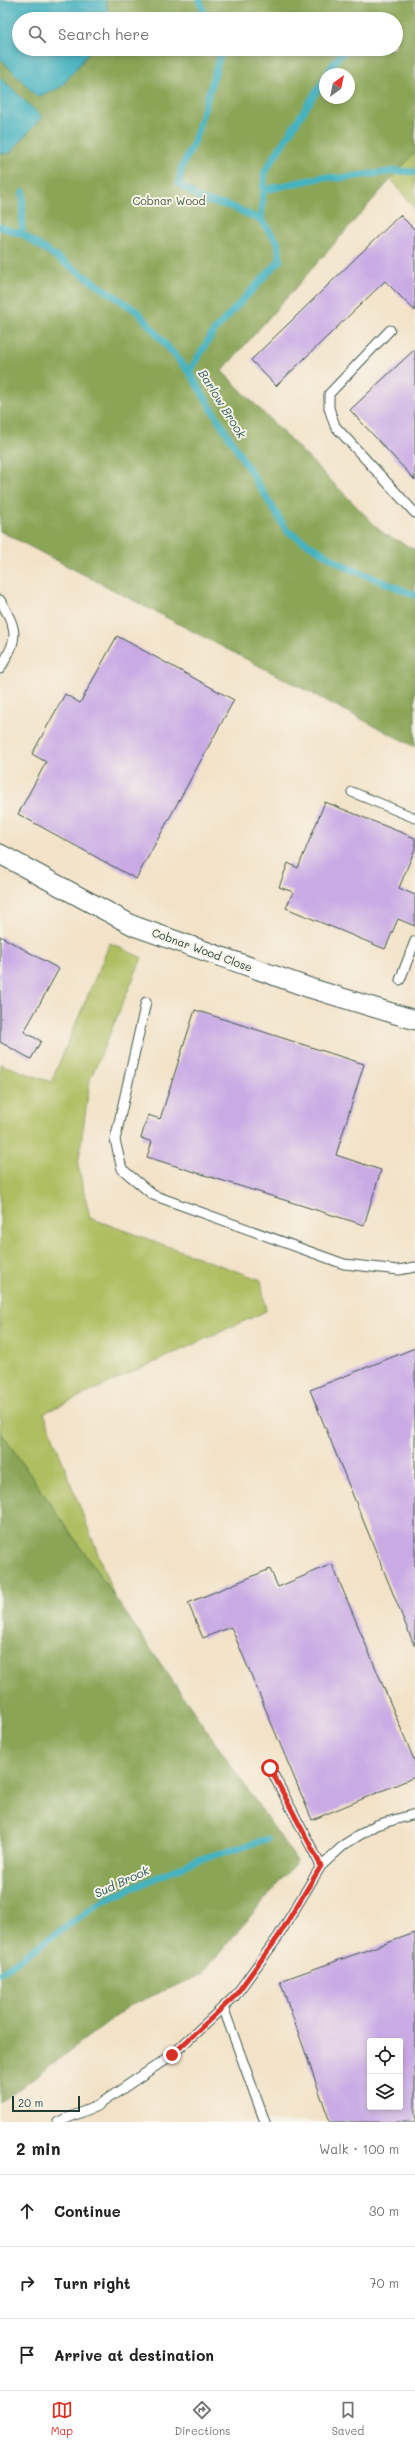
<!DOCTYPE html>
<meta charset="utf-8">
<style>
body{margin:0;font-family:Mali,sans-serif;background:#f2f2f2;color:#222}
.controls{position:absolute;right:12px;bottom:12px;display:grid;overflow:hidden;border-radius:4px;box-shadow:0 2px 6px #0003}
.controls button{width:36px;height:36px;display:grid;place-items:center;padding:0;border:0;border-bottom:1px solid #e0e0e0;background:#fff;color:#222;font:20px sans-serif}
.compass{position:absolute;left:319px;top:68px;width:36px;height:36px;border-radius:50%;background:#fff;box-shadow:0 2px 6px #0003;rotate:33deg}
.scale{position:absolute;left:12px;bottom:10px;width:68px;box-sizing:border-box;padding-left:4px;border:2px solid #1f3d34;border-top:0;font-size:11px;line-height:14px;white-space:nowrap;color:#1f3d34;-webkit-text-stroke:3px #f7f3e8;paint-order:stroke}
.stop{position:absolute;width:12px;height:12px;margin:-9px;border:3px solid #d93025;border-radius:50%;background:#fff}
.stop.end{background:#d93025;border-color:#fff;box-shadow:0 1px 4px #0008}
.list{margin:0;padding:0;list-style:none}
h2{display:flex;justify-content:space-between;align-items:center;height:52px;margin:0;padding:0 16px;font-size:17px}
h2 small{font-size:13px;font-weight:400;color:#767676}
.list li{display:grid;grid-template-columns:26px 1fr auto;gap:12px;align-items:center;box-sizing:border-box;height:72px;padding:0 16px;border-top:1px solid #e0e0e0}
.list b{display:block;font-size:15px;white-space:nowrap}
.list em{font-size:13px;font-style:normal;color:#767676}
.icon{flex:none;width:22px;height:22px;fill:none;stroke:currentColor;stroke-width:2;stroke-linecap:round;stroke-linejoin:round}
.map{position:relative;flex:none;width:415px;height:2122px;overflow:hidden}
.search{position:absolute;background:#fff;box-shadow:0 2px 6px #0003;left:12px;right:12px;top:12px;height:44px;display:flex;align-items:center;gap:10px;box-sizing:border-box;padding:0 14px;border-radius:22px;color:#767676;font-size:15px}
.sheet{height:268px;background:#fff}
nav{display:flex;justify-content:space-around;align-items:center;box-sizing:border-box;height:56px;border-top:1px solid #e0e0e0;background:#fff;font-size:11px;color:#767676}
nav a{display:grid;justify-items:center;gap:2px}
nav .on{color:#d93025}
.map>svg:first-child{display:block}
</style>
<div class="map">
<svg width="415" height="2122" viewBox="0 0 415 2122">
<rect width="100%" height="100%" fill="#f7f3e8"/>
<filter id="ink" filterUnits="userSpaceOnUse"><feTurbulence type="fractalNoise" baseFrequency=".025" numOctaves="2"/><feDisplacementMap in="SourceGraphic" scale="8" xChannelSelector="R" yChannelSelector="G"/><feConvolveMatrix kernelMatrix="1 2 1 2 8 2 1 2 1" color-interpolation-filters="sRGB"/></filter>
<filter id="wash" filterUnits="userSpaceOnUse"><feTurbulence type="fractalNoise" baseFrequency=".012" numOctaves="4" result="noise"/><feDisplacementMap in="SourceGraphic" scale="16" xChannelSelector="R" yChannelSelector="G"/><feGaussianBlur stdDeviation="0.9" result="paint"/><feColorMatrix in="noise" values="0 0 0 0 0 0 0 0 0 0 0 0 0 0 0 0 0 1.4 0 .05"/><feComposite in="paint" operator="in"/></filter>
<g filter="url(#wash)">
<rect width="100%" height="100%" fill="#f3e2c8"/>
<path fill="#aebe61" stroke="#667e4a" d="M 415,152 L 415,209 L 391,179 Z
M 110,943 L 142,958 L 90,1080 L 78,1165 L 90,1218 L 261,1280 L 266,1311 L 44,1413 L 114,1596 L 0,1431 L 0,1064 L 51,1082 Z"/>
<path fill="#8aa557" stroke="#547146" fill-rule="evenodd" d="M 106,0 L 415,0 L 415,152 L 222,371 L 383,533 L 415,550 L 415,747 L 0,531 L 0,154 L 11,153 L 9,87 L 0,77 L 0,58 L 61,87 L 92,49 L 396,49 L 396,19 L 109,19 ZM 325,74 L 349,74 L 349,98 L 325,98 Z
M 0,1431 L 297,1861 L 201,1975 L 129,2006 L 0,2103 Z"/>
<path fill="#44b2c0" stroke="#32787a" d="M 0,0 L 106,0 L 109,19 L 19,19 L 19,49 L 92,49 L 61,87 L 37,97 L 0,58 Z
M 0,77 L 42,117 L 10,153 L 0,154 Z"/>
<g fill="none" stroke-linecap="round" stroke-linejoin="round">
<path stroke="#44b2c0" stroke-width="7" d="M 200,0 L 205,19
M 327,74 L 338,57 L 348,49
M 264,190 L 323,177 L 341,178 L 395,171 L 415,172
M 261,220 L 265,171 L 325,78
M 0,227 L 22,234 L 138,312 L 189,372 L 287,531 L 346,567 L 415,595
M 22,234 L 23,192
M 189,372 L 214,331 L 280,260 L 278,243 L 261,220 L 230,206 L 202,200 L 179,184 L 181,169 L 194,142 L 222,49
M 0,1973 L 103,1901 L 197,1860 L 267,1839"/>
</g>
<g id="blocks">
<path fill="#c9aae5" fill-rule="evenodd" d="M 400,215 L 415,230 L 415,311 L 385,281 L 276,386 L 251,360 Z
M 415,349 L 415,480 L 350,410 Z
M 117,636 L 234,700 L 136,879 L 18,814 L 46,762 L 32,754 L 65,694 L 80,703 Z
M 325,802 L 415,838 L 415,849 L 399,888 L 415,895 L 415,926 L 398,919 L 385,949 L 286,908 L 293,892 L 279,887 L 288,863 L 298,868 Z
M 0,936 L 59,969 L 24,1032 L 41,1041 L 31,1059 L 0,1042 Z
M 195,1010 L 364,1064 L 336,1155 L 381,1170 L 364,1225 L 147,1157 L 152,1142 L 141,1138 L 148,1115 L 160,1119 Z
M 415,1348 L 415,1645 L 414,1645 L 310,1390 Z
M 332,1564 L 415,1762 L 415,1777 L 312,1820 L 231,1627 L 203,1638 L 188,1603 L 270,1569 L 278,1587 Z
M 415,1933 L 415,2122 L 330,2122 L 280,1981 ZM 370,2041 L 400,2041 L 400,2107 L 370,2107 Z"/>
</g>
</g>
<g filter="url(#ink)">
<use href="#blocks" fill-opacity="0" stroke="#3f564a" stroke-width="1"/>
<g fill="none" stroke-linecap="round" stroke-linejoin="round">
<g stroke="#3f564a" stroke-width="11">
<path id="lane" d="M 390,330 L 329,394 L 329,408 L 335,426 L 415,513
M 0,600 C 18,632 19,636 0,669
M 352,792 L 415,818
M 400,980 L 415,941
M 146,1002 L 115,1140 L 122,1169 L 153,1195 L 344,1264 L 399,1270 L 415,1267
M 270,1768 L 321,1866
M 223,2007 L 265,2122
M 58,2122 L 97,2106 L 172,2055 L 235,1996 L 278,1937 L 321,1866 L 345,1844 L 376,1825 L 415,1814"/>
</g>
<g stroke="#3f564a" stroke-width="21">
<path id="street" d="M 0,854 L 134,926 L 310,988 L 415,1020"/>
</g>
<use href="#lane" stroke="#fff" stroke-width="9"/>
<use href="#street" stroke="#fff" stroke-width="19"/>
</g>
</g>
<g fill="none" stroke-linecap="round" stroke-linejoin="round" filter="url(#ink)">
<path stroke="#d93025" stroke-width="5" d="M 172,2055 L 235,1996 L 278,1937 L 321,1866 L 270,1768"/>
</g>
<g text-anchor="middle" stroke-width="4" stroke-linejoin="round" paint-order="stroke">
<g font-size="11" fill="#435d3f" stroke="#f7f3e8">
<text x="169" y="205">Cobnar Wood</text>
</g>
<g font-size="11" fill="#1f3d34" stroke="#f7f3e8">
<text transform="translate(202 950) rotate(20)" y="4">Cobnar Wood Close</text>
</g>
<g font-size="12" font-style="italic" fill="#285a57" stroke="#f7f3e8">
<text transform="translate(222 404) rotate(58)" y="4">Barlow Brook</text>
<text transform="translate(122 1882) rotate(-25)" y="4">Sud Brook</text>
</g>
</g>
</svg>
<div class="controls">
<button><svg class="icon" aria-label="locate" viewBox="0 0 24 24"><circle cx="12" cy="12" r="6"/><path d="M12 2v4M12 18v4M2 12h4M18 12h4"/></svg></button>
<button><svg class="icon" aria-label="layers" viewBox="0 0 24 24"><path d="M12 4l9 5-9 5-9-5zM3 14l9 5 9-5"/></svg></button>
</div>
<svg class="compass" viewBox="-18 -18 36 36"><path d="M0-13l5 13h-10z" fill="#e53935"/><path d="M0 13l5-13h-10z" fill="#767676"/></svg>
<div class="scale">20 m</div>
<div class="stop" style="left:270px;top:1768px"></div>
<div class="stop end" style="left:172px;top:2055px"></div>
<div class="search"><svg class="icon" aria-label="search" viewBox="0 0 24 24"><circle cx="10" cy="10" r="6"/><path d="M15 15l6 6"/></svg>Search here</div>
</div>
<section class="sheet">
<h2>2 min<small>Walk · 100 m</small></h2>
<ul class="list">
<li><svg class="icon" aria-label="ahead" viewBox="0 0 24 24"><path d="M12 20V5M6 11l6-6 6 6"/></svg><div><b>Continue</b></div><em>30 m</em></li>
<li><svg class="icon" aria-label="right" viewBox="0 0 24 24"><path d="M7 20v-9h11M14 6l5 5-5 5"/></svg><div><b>Turn right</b></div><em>70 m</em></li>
<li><svg class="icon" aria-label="arrive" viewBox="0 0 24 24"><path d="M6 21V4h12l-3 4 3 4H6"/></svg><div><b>Arrive at destination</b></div></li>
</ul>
</section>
<nav>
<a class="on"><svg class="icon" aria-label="map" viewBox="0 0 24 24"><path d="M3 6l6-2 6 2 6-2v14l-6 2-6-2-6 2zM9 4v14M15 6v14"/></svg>Map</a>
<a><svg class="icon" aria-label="directions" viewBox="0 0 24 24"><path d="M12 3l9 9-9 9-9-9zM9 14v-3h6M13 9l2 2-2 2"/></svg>Directions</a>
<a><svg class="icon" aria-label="saved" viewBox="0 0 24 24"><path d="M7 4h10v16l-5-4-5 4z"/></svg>Saved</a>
</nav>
